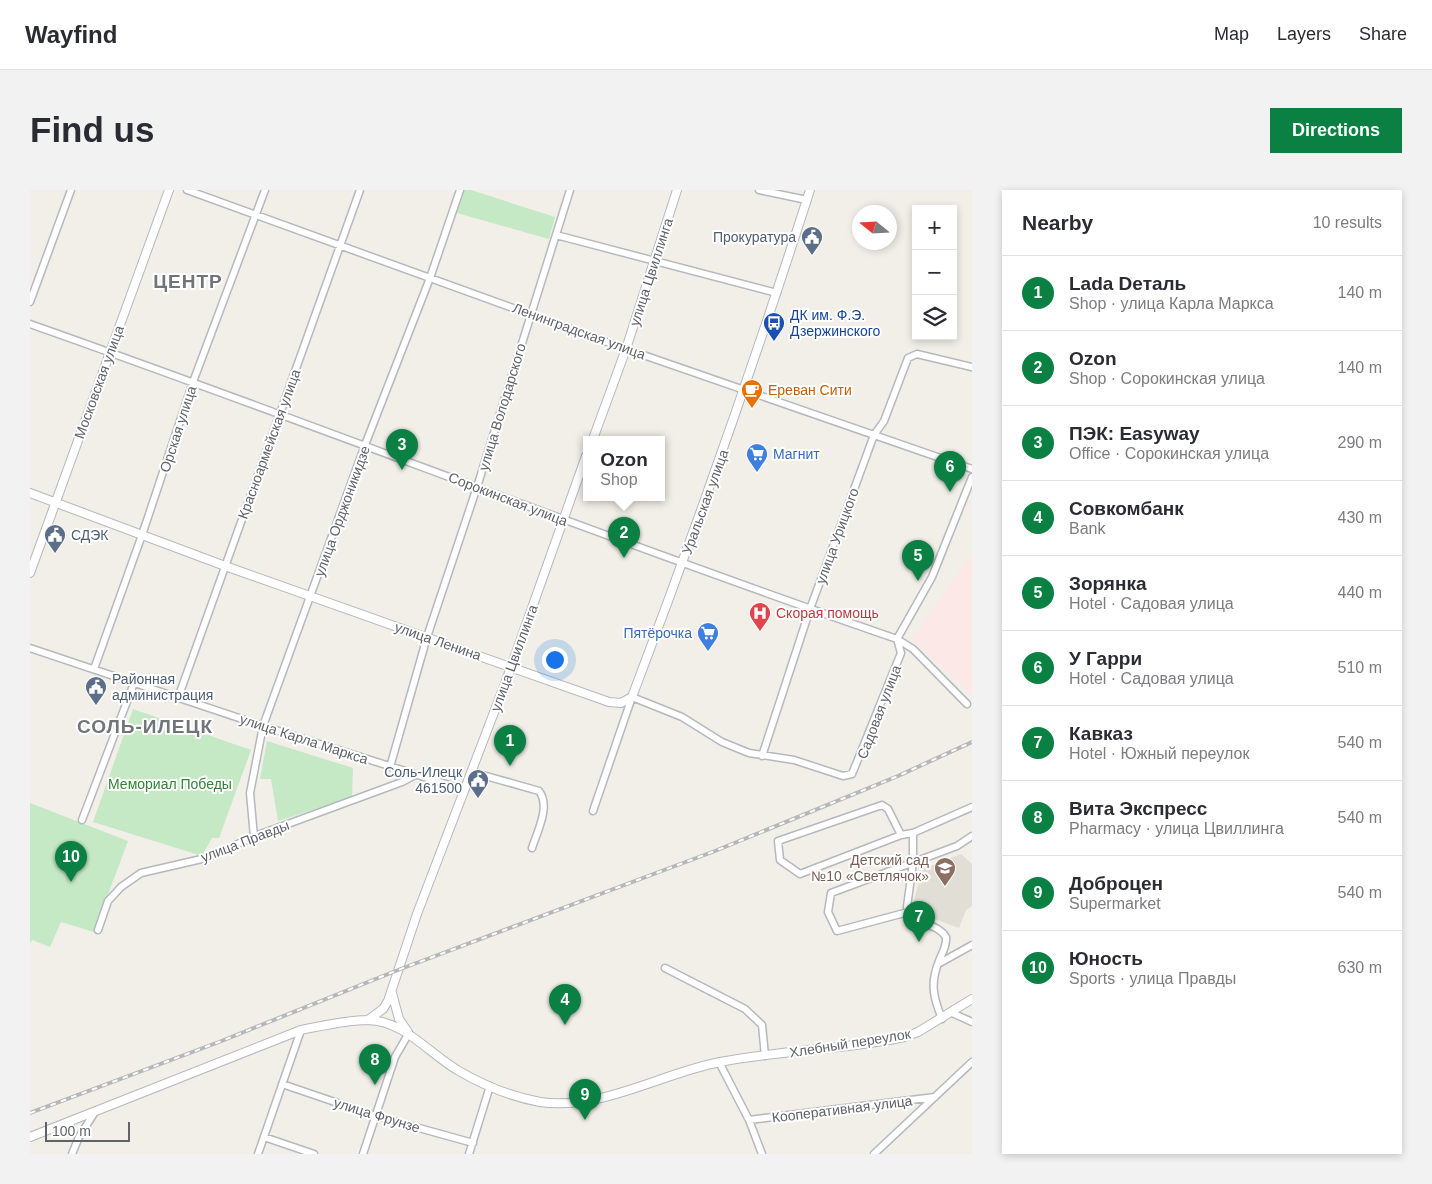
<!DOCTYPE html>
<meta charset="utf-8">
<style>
body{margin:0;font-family:Arial,sans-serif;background:#f2f2f3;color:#2b2b33}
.controls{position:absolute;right:15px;top:15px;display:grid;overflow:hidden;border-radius:0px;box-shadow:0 2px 8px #0003}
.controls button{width:45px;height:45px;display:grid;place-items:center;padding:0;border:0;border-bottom:1px solid #e1e1e2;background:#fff;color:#2b2b33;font:25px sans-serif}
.compass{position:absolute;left:822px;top:15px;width:45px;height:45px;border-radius:50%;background:#fff;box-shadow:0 2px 8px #0003;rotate:288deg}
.scale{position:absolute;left:15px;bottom:12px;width:85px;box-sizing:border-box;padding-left:5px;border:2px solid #5f6368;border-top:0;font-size:14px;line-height:18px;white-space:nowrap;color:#5f6368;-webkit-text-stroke:4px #fff;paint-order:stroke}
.you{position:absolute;left:524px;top:469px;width:18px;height:18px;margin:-12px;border:4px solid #fff;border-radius:50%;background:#1a73e8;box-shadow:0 0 0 8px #1a73e833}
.badge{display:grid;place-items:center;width:32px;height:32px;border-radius:50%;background:#0b8043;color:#fff;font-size:16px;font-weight:700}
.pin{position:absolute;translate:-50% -41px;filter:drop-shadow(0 1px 2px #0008)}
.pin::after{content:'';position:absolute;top:26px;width:18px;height:15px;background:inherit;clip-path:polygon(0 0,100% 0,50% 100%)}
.popup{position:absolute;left:553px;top:246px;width:82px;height:65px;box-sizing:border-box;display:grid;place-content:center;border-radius:0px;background:#fff;filter:drop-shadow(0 1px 4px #0005);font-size:16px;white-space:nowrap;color:#7c7c81}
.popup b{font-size:19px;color:#2b2b33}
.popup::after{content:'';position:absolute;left:50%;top:100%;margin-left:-10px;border:10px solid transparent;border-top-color:#fff}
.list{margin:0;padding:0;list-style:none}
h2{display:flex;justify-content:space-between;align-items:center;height:65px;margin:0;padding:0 20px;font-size:21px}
h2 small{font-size:16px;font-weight:400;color:#7c7c81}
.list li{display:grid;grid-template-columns:32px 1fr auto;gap:15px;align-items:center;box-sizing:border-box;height:75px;padding:0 20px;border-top:1px solid #e1e1e2}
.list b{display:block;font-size:19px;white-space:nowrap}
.list p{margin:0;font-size:16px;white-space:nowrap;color:#7c7c81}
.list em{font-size:16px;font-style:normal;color:#7c7c81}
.icon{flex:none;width:28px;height:28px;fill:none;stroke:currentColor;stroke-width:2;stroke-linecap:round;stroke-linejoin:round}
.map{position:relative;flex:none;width:942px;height:964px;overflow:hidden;border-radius:0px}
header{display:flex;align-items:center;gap:30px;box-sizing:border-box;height:70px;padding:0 25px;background:#fff;border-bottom:1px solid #e1e1e2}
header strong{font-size:24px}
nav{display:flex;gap:28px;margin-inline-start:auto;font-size:18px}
.intro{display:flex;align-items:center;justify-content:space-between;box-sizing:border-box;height:120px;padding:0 30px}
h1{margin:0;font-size:35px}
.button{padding:12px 22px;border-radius:0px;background:#0b8043;color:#fff;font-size:18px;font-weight:700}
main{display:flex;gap:30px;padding:0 30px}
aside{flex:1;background:#fff;border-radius:0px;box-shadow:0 2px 8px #0003}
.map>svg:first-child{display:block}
</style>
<header>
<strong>Wayfind</strong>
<nav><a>Map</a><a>Layers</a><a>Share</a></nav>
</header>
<div class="intro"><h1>Find us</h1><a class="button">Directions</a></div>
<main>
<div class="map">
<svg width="942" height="964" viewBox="0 0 942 964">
<rect width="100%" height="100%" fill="#f1efe8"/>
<path fill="#e1ded6" d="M 931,664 L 942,674 L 942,716 L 936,720 L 929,738 L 881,720 L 893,679 Z"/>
<path fill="#fce8e6" d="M 942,363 L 942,505 L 882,449 Z"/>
<path fill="#c5e8c5" d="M 434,0 L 441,0 L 525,27 L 519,49 L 427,23 Z
M 103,519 L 221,560 L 189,648 L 182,648 L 172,666 L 63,632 Z
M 237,551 L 323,578 L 322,607 L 248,631 L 241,589 L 230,589 Z
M 0,613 L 98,651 L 64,742 L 31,732 L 20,757 L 2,750 L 0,753 Z"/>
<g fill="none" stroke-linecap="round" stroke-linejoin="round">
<g stroke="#b5b8bc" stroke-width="9">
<path id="minor" d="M 157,0 L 596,159 L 942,279
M 729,0 L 777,10
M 526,45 L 747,103
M 0,112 L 41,0
M 0,134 C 290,236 576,349 867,449 L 883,459 L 937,514
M 0,458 L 233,536 L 435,600
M 64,479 L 112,345 L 163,192 L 235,0
M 148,508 L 330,0
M 732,566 L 780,419 L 844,245 L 854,231 L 878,168 L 887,164 L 942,177
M 360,577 L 397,447 L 447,297 L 540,0
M 442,582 L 509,601 C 521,616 507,642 502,658
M 563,621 L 602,507 L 652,527 L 692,552 L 719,563 L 764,570 L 813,586 L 822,584 L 871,463 L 867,449 L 902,387 L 942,287
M 52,630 L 104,493
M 883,643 L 883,672 L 877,717 C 882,735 907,732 916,747 C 917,756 912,763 909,771 C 900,793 903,807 912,829
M 871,645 L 858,619 L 852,615 L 748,651 L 750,670 L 770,684 L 871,645 L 883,643 L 942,617
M 224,647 L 220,603 L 233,536 L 335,255 L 400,88 L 430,0
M 878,722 L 807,741 L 798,722 L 801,703 L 927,656 L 942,646
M 68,740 L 78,711 L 91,697 L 111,683 L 176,668 L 228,645 L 372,592 L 385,585
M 908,774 L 942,755
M 635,778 L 715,819 L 732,835 L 735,866
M 922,823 L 942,832
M 689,872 L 719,930 L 732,964
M 252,894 L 346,926 L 443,953
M 719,930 L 905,907
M 234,947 L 284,964
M 42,964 L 49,947 L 65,922
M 228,964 L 271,840
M 333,964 L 365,867 L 379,843
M 439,964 L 460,896
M 844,964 L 942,872"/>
</g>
<g stroke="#b5b8bc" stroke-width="10">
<path id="tertiary" d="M 563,249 L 596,159 L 647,0
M 0,303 L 195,376 L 579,512 L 591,513 L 602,507 C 666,339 725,171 780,0
M 0,383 L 139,0
M 362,803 L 369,829 L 378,842
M 338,830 L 353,819 L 358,811 L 387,724 L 476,491 L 556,266
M 0,947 L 271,840 C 292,836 316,830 338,830 C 375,831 399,864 429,881 C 453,895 483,907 510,912 C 570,921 632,883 690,872 C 751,860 814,860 874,847 L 888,842 L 942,809"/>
</g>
<use href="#minor" stroke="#fff" stroke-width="6"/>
<use href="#tertiary" stroke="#fff" stroke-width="8"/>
<g stroke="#b6b7b8" stroke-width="4">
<path id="rail" d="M 0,923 L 189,852 L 368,780 L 685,661 L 868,586 L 942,552"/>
</g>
<use href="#rail" stroke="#fff" stroke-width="2" stroke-dasharray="5.5" stroke-linecap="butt"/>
</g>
<defs>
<g id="civic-pin" transform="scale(1.125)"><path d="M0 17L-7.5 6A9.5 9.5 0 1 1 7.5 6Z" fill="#5c6f8a" stroke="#fff"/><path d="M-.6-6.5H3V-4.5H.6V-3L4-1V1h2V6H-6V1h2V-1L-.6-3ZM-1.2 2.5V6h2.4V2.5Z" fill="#fff"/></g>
<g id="bus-pin" transform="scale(1.125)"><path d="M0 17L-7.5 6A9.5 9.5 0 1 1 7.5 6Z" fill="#1a4fb4" stroke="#fff"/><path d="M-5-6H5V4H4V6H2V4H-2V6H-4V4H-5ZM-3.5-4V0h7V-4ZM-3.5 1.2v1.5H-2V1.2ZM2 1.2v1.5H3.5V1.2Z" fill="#fff"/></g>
<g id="cafe-pin" transform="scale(1.125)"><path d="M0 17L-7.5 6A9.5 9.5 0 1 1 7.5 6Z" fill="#e8710a" stroke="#fff"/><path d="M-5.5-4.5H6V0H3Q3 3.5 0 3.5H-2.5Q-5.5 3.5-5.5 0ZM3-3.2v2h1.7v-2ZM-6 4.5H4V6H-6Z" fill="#fff"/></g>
<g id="supermarket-pin" transform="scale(1.125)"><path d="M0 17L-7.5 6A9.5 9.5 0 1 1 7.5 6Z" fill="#3f7fe0" stroke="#fff"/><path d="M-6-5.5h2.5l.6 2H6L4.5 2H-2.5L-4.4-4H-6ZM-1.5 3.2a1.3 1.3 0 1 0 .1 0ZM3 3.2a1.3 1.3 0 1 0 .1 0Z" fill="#fff"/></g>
<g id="hospital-pin" transform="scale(1.125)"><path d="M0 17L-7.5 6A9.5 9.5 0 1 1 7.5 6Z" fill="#e0444e" stroke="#fff"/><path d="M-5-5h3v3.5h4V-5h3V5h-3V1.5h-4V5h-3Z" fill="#fff"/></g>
<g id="school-pin" transform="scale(1.125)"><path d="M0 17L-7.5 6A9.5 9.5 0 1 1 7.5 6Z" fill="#8d6e63" stroke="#fff"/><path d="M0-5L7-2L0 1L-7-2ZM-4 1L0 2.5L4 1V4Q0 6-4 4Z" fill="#fff"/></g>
</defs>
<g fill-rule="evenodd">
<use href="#civic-pin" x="782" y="47"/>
<use href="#bus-pin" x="744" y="133"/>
<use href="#cafe-pin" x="722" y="200"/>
<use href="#supermarket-pin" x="727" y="264"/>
<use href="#civic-pin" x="25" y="345"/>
<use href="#hospital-pin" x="730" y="423"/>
<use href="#supermarket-pin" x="678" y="443"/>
<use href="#civic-pin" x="66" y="497"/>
<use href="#civic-pin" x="448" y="590"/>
<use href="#school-pin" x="915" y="678"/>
</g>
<g text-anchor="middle" stroke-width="4" stroke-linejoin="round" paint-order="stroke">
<g font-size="14" fill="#4e5e75" stroke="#fff" text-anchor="end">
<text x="766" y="52">Прокуратура</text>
<text x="41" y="350" text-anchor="start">СДЭК</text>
<text x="82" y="494" text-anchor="start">Районная<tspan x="82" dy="16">администрация</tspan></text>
<text x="432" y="587">Соль-Илецк<tspan x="432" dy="16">461500</tspan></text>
</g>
<g font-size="14" fill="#5f6368" stroke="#fff">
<text transform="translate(621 82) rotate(-72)" y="5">улица Цвиллинга</text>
<text transform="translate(549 141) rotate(20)" y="5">Ленинградская улица</text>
<text transform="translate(69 192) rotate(-70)" y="5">Московская улица</text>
<text transform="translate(472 217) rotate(-73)" y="5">улица Володарского</text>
<text transform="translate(148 239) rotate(-72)" y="5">Орская улица</text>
<text transform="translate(239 254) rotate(-70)" y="5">Красноармейская улица</text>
<text transform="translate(478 309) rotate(21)" y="5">Сорокинская улица</text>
<text transform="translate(675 312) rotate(-70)" y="5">Уральская улица</text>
<text transform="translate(312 321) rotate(-70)" y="5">улица Орджоникидзе</text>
<text transform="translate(807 346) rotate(-70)" y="5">улица Урицкого</text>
<text transform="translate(408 451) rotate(19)" y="5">улица Ленина</text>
<text transform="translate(484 468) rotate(-70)" y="5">улица Цвиллинга</text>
<text transform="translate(849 522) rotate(-69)" y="5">Садовая улица</text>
<text transform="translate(274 549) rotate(18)" y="5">улица Карла Маркса</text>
<text transform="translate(215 651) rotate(-21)" y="5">улица Правды</text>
<text transform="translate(820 853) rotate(-9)" y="5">Хлебный переулок</text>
<text transform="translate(812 919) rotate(-7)" y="5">Кооперативная улица</text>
<text transform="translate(347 925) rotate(17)" y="5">улица Фрунзе</text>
</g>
<g font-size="14" fill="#164399" stroke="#fff" text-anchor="start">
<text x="760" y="130">ДК им. Ф.Э.<tspan x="760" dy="16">Дзержинского</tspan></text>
</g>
<g font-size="14" fill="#c56008" stroke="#fff" text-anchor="start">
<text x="738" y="205">Ереван Сити</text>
</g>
<g font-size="14" fill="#366cbe" stroke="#fff" text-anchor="start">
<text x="743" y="269">Магнит</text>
<text x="662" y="448" text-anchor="end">Пятёрочка</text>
</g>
<g font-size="14" fill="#be3a42" stroke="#fff" text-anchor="start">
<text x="746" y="428">Скорая помощь</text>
</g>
<g font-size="14" fill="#348238" stroke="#fff">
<text x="140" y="599">Мемориал Победы</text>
</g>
<g font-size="14" fill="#785e54" stroke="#fff" text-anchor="end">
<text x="899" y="675">Детский сад<tspan x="899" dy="16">№10 «Светлячок»</tspan></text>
</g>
<g font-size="19" font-weight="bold" letter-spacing="1" fill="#70757a" stroke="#fff">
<text x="158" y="98">ЦЕНТР</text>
<text x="115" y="543">СОЛЬ-ИЛЕЦК</text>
</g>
</g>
</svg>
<div class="controls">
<button>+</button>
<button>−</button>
<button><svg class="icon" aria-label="layers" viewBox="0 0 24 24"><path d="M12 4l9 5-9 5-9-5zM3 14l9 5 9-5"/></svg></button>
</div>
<svg class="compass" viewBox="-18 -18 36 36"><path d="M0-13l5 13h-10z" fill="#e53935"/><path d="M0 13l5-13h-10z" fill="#7c7c81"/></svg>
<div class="scale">100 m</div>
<div class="you"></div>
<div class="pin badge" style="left:480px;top:576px">1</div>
<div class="pin badge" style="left:594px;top:368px">2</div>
<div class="popup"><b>Ozon</b>Shop</div>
<div class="pin badge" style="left:372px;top:280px">3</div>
<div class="pin badge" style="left:535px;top:835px">4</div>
<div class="pin badge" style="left:888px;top:391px">5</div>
<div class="pin badge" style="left:920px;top:302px">6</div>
<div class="pin badge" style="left:889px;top:752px">7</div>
<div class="pin badge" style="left:345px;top:895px">8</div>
<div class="pin badge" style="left:555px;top:930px">9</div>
<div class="pin badge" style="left:41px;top:692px">10</div>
</div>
<aside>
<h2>Nearby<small>10 results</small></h2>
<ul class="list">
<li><span class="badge">1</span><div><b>Lada Dеталь</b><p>Shop · улица Карла Маркса</p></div><em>140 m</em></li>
<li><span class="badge">2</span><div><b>Ozon</b><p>Shop · Сорокинская улица</p></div><em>140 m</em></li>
<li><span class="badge">3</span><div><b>ПЭК: Easyway</b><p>Office · Сорокинская улица</p></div><em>290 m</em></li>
<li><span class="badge">4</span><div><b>Совкомбанк</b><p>Bank</p></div><em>430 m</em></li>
<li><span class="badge">5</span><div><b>Зорянка</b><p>Hotel · Садовая улица</p></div><em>440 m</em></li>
<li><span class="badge">6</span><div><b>У Гарри</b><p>Hotel · Садовая улица</p></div><em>510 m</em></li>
<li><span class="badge">7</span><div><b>Кавказ</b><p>Hotel · Южный переулок</p></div><em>540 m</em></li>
<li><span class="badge">8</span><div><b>Вита Экспресс</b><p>Pharmacy · улица Цвиллинга</p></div><em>540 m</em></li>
<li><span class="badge">9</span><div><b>Доброцен</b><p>Supermarket</p></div><em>540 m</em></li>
<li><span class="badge">10</span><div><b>Юность</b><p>Sports · улица Правды</p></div><em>630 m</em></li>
</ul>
</aside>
</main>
